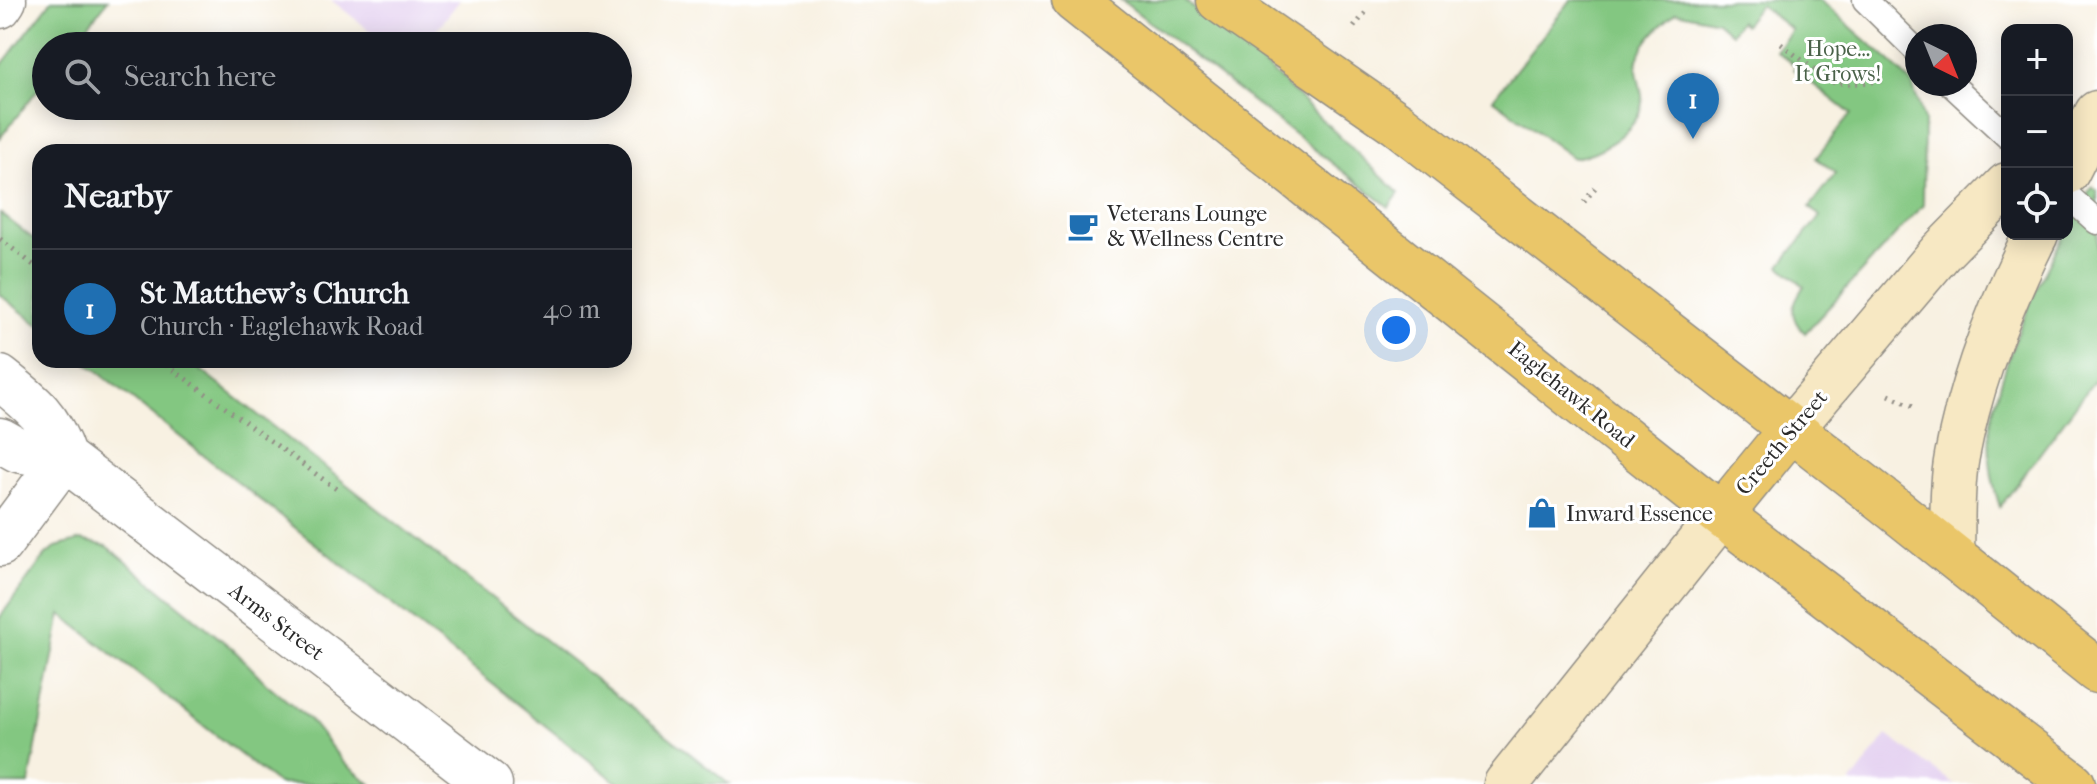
<!DOCTYPE html>
<meta charset="utf-8">
<style>
body{margin:0;font-family:"IM FELL French Canon",serif;background:#20242c;color:#f1f3f6}
.controls{position:absolute;right:24px;top:24px;display:grid;overflow:hidden;border-radius:16px;box-shadow:0 4px 20px #0003}
.controls button{width:72px;height:72px;display:grid;place-items:center;padding:0;border:0;border-bottom:2px solid #363941;background:#171b24;color:#f1f3f6;font:40px sans-serif}
.compass{position:absolute;left:1905px;top:24px;width:72px;height:72px;border-radius:50%;background:#171b24;box-shadow:0 4px 20px #0003;rotate:137deg}
.you{position:absolute;left:1396px;top:330px;width:28px;height:28px;margin:-20px;border:6px solid #fff;border-radius:50%;background:#1a73e8;box-shadow:0 0 0 12px #1a73e833}
.badge{display:grid;place-items:center;width:52px;height:52px;border-radius:50%;background:#1f6fb2;color:#fff;font-size:26px;font-weight:700}
.pin{position:absolute;translate:-50% -66px;filter:drop-shadow(0 2px 4px #0008)}
.pin::after{content:'';position:absolute;top:42px;width:28px;height:24px;background:inherit;clip-path:polygon(0 0,100% 0,50% 100%)}
.list{margin:0;padding:0;list-style:none}
h2{display:flex;justify-content:space-between;align-items:center;height:104px;margin:0;padding:0 32px;font-size:34px}
h2 small{font-size:26px;font-weight:400;color:#9ea1a6}
.list li{display:grid;grid-template-columns:52px 1fr auto;gap:24px;align-items:center;box-sizing:border-box;height:120px;padding:0 32px;border-top:2px solid #363941}
.list b{display:block;font-size:30px;white-space:nowrap}
.list p{margin:0;font-size:26px;white-space:nowrap;color:#9ea1a6}
.list em{font-size:26px;font-style:normal;color:#9ea1a6}
.icon{flex:none;width:44px;height:44px;fill:none;stroke:currentColor;stroke-width:2;stroke-linecap:round;stroke-linejoin:round}
.map{position:relative;flex:none;width:2097px;height:784px;overflow:hidden}
.search{position:absolute;background:#171b24;box-shadow:0 4px 20px #0003;left:32px;top:32px;width:600px;height:88px;display:flex;align-items:center;gap:20px;box-sizing:border-box;padding:0 28px;border-radius:44px;color:#9ea1a6;font-size:30px}
.panel{position:absolute;background:#171b24;box-shadow:0 4px 20px #0003;left:32px;top:144px;width:600px;height:224px;border-radius:24px}
.map>svg:first-child{display:block}
</style>
<div class="map">
<svg width="2097" height="784" viewBox="0 0 2097 784">
<rect width="100%" height="100%" fill="#fff"/>
<filter id="ink" filterUnits="userSpaceOnUse"><feTurbulence type="fractalNoise" baseFrequency=".0125" numOctaves="2"/><feDisplacementMap in="SourceGraphic" scale="16" xChannelSelector="R" yChannelSelector="G"/><feConvolveMatrix kernelMatrix="1 2 1 2 8 2 1 2 1" color-interpolation-filters="sRGB"/></filter>
<filter id="wash" filterUnits="userSpaceOnUse"><feTurbulence type="fractalNoise" baseFrequency=".006" numOctaves="4" result="noise"/><feDisplacementMap in="SourceGraphic" scale="32" xChannelSelector="R" yChannelSelector="G"/><feGaussianBlur stdDeviation="1.8" result="paint"/><feColorMatrix in="noise" values="0 0 0 0 0 0 0 0 0 0 0 0 0 0 0 0 0 1.4 0 .05"/><feComposite in="paint" operator="in"/></filter>
<g filter="url(#wash)">
<rect width="100%" height="100%" fill="#f8f1e2"/>
<path fill="#e5d3f1" d="M 331,0 L 460,0 L 424,46 L 390,46 Z
M 1887,735 L 1954,784 L 1850,784 Z"/>
<path fill="#83c781" stroke="#577956" stroke-width="2" d="M 52,0 L 108,0 L 72,46 L 46,46 L 46,79 L 0,138 L 0,67 Z
M 1121,0 L 1184,0 L 1270,70 L 1399,193 L 1389,207 Z
M 1571,0 L 1820,0 L 1892,63 L 1912,84 L 1924,120 L 1923,205 L 1805,333 C 1787,317 1792,303 1804,286 L 1780,266 L 1820,216 L 1810,207 L 1836,173 L 1816,158 L 1851,114 L 1794,69 L 1796,66 L 1776,51 L 1792,30 L 1760,5 L 1744,25 L 1740,21 L 1731,33 L 1717,21 L 1676,12 C 1660,26 1639,43 1637,66 C 1636,78 1644,91 1642,103 C 1637,132 1600,154 1573,158 L 1493,99 Z
M 2092,186 L 2097,190 L 2097,377 L 2000,507 C 1991,482 1988,455 1990,428 C 1991,414 1996,400 2000,386 C 2020,314 2055,249 2092,186 Z
M 0,213 L 40,244 L 40,326 L 0,295 Z
M 83,360 L 188,360 L 729,784 L 619,784 Z
M 81,540 L 106,546 L 117,554 L 234,650 L 267,684 L 309,719 L 344,763 L 371,784 L 278,784 L 61,614 L 29,784 L 0,784 L 0,617 L 45,556 L 56,547 Z"/>
</g>
<g filter="url(#ink)">
<g fill="none" stroke-linecap="round" stroke-linejoin="round">
<g stroke="#928e86" stroke-width="27">
<path id="lane" d="M 1865,0 L 1917,51
M 1951,84 L 2007,136
M 2067,195 L 2097,222"/>
</g>
<g stroke="#928e86" stroke-width="47">
<path id="street" d="M 0,6 L 4,0
M 0,378 C 32,403 51,418 64,458
M 0,440 L 18,450 L 64,458 L 490,784
M 0,544 L 64,458"/>
</g>
<g stroke="#928e86" stroke-width="47">
<path id="secondary" d="M 2067,172 L 2097,113
M 1791,429 L 1941,252 L 2007,185
M 1952,555 C 1953,522 1951,488 1957,456 C 1971,379 2001,304 2036,234
M 1506,784 L 1721,515"/>
</g>
<g stroke="#928e86" stroke-width="47">
<path id="primary" d="M 1074,0 L 1721,515 L 2073,784
M 1219,0 L 1398,124 L 1884,501 L 2097,671
M 1721,515 L 1791,429"/>
</g>
<path stroke="#928e86" stroke-width="5" stroke-dasharray="2 6" stroke-linecap="butt" d="M 1354,27 L 1366,12
M 1781,44 L 1831,82 L 1847,84 L 1883,81
M 1584,202 L 1595,188
M 0,239 L 40,270
M 160,360 L 339,491
M 1889,395 L 1913,406"/>
<use href="#lane" stroke="#fff" stroke-width="24"/>
<use href="#street" stroke="#fff" stroke-width="44"/>
<use href="#secondary" stroke="#f7e8c3" stroke-width="44"/>
<use href="#primary" stroke="#eac669" stroke-width="44"/>
</g>
</g>
<defs>
<g id="cafe-bare" transform="scale(2.4)"><path d="M-5.5-4.5H6V0H3Q3 3.5 0 3.5H-2.5Q-5.5 3.5-5.5 0ZM3-3.2v2h1.7v-2ZM-6 4.5H4V6H-6Z" fill="#1f6fb2" stroke="#fff" stroke-width="2.5" paint-order="stroke"/></g>
<g id="shop-bare" transform="scale(2.4)"><path d="M-5-2.5h2.3a2.7 3.5 0 0 1 5.4 0H5L5.5 6h-11ZM-1.5-2.5h3a1.5 2.3 0 0 0-3 0Z" fill="#1f6fb2" stroke="#fff" stroke-width="2.5" paint-order="stroke"/></g>
</defs>
<g fill-rule="evenodd">
<use href="#cafe-bare" x="1083" y="226"/>
<use href="#shop-bare" x="1542" y="513"/>
</g>
<g text-anchor="middle" stroke-width="6" stroke-linejoin="round" paint-order="stroke">
<g font-size="22" fill="#4a6249" stroke="#fff">
<text x="1838" y="56">Hope...<tspan x="1838" dy="25">It Grows!</tspan></text>
</g>
<g font-size="22" fill="#2b2b2b" stroke="#fff" text-anchor="start">
<text x="1107" y="221">Veterans Lounge<tspan x="1107" dy="25">&amp; Wellness Centre</tspan></text>
<text x="1566" y="521">Inward Essence</text>
</g>
<g font-size="22" fill="#2b2b2b" stroke="#fff">
<text transform="translate(1572 394) rotate(39)" y="8">Eaglehawk Road</text>
<text transform="translate(1781 442) rotate(-50)" y="8">Creeth Street</text>
<text transform="translate(277 621) rotate(37)" y="8">Arms Street</text>
</g>
</g>
</svg>
<div class="controls">
<button>+</button>
<button>−</button>
<button><svg class="icon" aria-label="locate" viewBox="0 0 24 24"><circle cx="12" cy="12" r="6"/><path d="M12 2v4M12 18v4M2 12h4M18 12h4"/></svg></button>
</div>
<svg class="compass" viewBox="-18 -18 36 36"><path d="M0-13l5 13h-10z" fill="#e53935"/><path d="M0 13l5-13h-10z" fill="#9ea1a6"/></svg>
<div class="you"></div>
<div class="pin badge" style="left:1693px;top:139px">1</div>
<div class="search"><svg class="icon" aria-label="search" viewBox="0 0 24 24"><circle cx="10" cy="10" r="6"/><path d="M15 15l6 6"/></svg>Search here</div>
<section class="panel">
<h2>Nearby<small></small></h2>
<ul class="list">
<li><span class="badge">1</span><div><b>St Matthew's Church</b><p>Church · Eaglehawk Road</p></div><em>40 m</em></li>
</ul>
</section>
</div>
